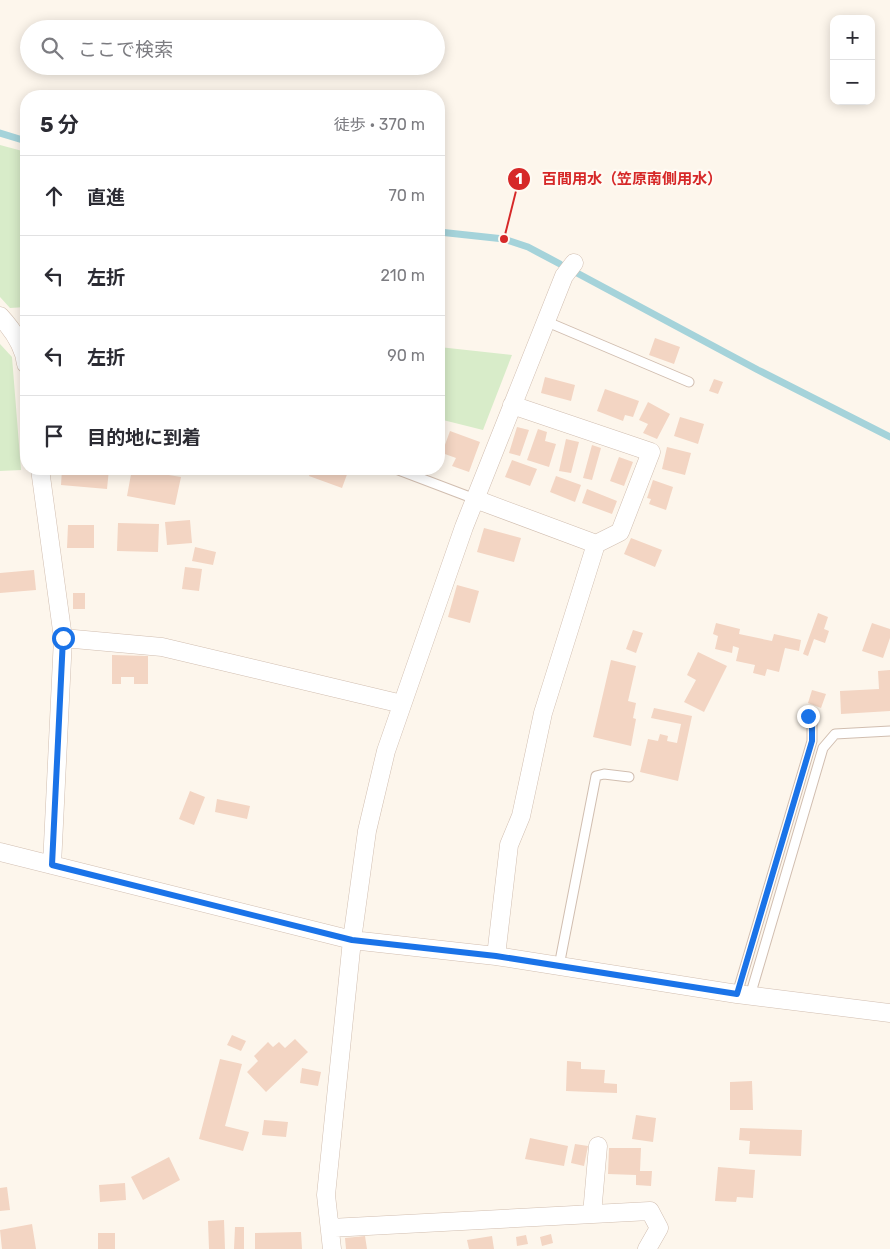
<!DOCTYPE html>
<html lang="ja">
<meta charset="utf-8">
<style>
body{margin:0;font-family:Rubik,"Noto Sans JP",sans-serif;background:#f7f7f7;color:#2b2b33}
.controls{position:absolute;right:15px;top:15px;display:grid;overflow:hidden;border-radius:10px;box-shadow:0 2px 12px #0003}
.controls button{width:45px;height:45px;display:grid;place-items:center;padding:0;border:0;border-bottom:1px solid #e1e1e2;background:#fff;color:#2b2b33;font:25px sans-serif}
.stop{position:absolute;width:15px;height:15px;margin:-11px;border:4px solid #1a73e8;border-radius:50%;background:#fff}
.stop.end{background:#1a73e8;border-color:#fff;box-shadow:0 1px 5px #0008}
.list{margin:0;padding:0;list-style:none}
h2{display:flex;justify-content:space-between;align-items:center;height:65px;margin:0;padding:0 20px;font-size:21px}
h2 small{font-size:16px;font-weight:400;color:#7c7c81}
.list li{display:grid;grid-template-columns:32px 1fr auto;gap:15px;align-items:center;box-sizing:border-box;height:80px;padding:0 20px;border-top:1px solid #e1e1e2}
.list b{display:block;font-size:19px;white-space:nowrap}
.list em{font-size:16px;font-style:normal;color:#7c7c81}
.icon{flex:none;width:28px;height:28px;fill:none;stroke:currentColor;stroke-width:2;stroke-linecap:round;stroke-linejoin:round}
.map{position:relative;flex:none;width:890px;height:1249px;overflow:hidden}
.search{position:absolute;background:#fff;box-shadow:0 2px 12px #0003;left:20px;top:20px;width:425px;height:55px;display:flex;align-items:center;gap:12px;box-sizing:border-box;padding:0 18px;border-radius:28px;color:#7c7c81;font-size:19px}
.panel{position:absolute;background:#fff;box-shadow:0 2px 12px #0003;left:20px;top:90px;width:425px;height:385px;border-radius:20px}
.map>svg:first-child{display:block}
</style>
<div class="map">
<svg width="890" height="1249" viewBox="0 0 890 1249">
<rect width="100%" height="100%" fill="#fdf6ec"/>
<path fill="#d8ecc9" d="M 0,145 L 26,152 L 26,307 L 10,308 L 0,297 Z
M 0,344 L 12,357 L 21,470 L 0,471 Z
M 439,347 L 512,355 L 483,430 L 439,419 Z"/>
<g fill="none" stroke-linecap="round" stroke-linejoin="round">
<path stroke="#a5d3da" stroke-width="7" d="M 0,133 L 26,141
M 439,232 L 504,239 L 528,247 L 560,264
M 577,273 L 758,370 L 890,437"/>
</g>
<path fill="#f3d5c3" d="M 655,338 L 680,347 L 674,364 L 649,355 Z
M 545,377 L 575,385 L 571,401 L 541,393 Z
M 714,379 L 723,382 L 718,394 L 709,391 Z
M 605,389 L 639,401 L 633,417 L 625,415 L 623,421 L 597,411 Z
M 648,402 L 670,414 L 657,439 L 643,433 L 648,424 L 639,420 Z
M 680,417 L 704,424 L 698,444 L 674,436 Z
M 517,427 L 529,430 L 520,456 L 509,453 Z
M 538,429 L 547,432 L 545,441 L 556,444 L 549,467 L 527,460 Z
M 450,431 L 480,442 L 469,472 L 452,466 L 456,458 L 442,453 Z
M 566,439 L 579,442 L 571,473 L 559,471 Z
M 592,445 L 601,448 L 592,480 L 583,478 Z
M 667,447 L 691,453 L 685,475 L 662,469 Z
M 619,457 L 633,462 L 624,486 L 610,481 Z
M 512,460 L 537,469 L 530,486 L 505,477 Z
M 62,469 L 109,469 L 107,489 L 61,485 Z
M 132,469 L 181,477 L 175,505 L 127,496 Z
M 312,469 L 349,469 L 342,488 L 309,476 Z
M 556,476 L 581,485 L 575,502 L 550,492 Z
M 653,480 L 673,487 L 666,510 L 649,504 L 651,499 L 647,498 Z
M 587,489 L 617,501 L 612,514 L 582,503 Z
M 190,520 L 192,543 L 167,545 L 165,522 Z
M 118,523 L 159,524 L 158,552 L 117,551 Z
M 68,525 L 94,525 L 94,548 L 67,548 Z
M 484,528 L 521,538 L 514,562 L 477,552 Z
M 631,538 L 662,550 L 655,567 L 624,554 Z
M 195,547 L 216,552 L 213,565 L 192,561 Z
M 185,567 L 202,569 L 199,591 L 182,589 Z
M 34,570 L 36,590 L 0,593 L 0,573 Z
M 457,585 L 479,591 L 470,623 L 448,617 Z
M 73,593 L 85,593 L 85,609 L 73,609 Z
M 818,613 L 828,617 L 824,629 L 829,631 L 825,643 L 814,639 L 808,656 L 803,654 Z
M 716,623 L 740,629 L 739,634 L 772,641 L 774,634 L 801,640 L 799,651 L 785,648 L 779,672 L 767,669 L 765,676 L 753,673 L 755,665 L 736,661 L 739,648 L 733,646 L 732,653 L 715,649 L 718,636 L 713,634 Z
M 872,623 L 890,629 L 890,638 L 883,658 L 862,651 Z
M 633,630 L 643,633 L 636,653 L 626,649 Z
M 698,652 L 727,666 L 704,712 L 684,702 L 696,680 L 687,675 Z
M 112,655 L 148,656 L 148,684 L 134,684 L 134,677 L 121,677 L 121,684 L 112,684 Z
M 611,660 L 636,666 L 628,701 L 636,703 L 633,718 L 636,719 L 631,746 L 593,737 Z
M 890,670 L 890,711 L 841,714 L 840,691 L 879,689 L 878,671 Z
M 812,690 L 826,694 L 821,708 L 808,703 Z
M 654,708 L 692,716 L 678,781 L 640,772 L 648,739 L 658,741 L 660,734 L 668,736 L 667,741 L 677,743 L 681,724 L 651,718 Z
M 190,791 L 205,797 L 194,825 L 179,819 Z
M 217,799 L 250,806 L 247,819 L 215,812 Z
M 232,1035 L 246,1041 L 241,1051 L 227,1045 Z
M 295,1039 L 308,1052 L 266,1092 L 247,1072 L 258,1061 L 254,1056 L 268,1042 L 273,1047 L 279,1042 L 285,1048 Z
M 220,1059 L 242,1064 L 225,1126 L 249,1132 L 243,1151 L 199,1139 Z
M 567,1061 L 581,1062 L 581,1069 L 605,1070 L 604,1083 L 617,1084 L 617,1093 L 566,1091 Z
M 302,1068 L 321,1072 L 318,1086 L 300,1083 Z
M 752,1081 L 753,1110 L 730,1110 L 730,1082 Z
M 636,1115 L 656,1118 L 653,1142 L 632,1139 Z
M 264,1120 L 288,1122 L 286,1137 L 262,1135 Z
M 740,1128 L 802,1130 L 801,1156 L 749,1154 L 750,1141 L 739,1140 Z
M 530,1138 L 568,1146 L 564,1166 L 525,1159 Z
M 575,1144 L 588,1146 L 584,1166 L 571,1163 Z
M 609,1148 L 641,1148 L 640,1171 L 652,1171 L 651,1186 L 636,1185 L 636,1175 L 608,1174 Z
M 169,1157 L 180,1180 L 143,1200 L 131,1177 Z
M 718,1167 L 755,1170 L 753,1198 L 737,1197 L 736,1202 L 715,1201 Z
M 125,1183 L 126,1200 L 100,1202 L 99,1185 Z
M 7,1187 L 10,1210 L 0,1211 L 0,1188 Z
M 224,1220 L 225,1249 L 209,1249 L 208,1221 Z
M 32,1224 L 36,1249 L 2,1249 L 0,1230 Z
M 235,1227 L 244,1227 L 244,1249 L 234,1249 Z
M 301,1232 L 302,1249 L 255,1249 L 255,1233 Z
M 98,1233 L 115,1233 L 115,1249 L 98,1249 Z
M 551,1234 L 553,1243 L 542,1246 L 540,1237 Z
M 526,1235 L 528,1244 L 517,1246 L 516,1237 Z
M 365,1236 L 367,1249 L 346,1249 L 345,1238 Z
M 492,1236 L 494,1249 L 469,1249 L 467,1240 Z"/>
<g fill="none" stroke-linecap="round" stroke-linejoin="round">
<g stroke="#d1beb0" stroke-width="11">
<path id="service" d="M 545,321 L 689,382
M 396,469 L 475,499
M 559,966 L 596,776 L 604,774 L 629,777
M 737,994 L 812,741 L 812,723 L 808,716
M 750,996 L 823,748 L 835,734 L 890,731"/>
</g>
<g stroke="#d1beb0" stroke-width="19">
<path id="minor" d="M 0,316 C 12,329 24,346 26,364
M 40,469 L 63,638 L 52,865
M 475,499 L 596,544 L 620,532 L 651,452 L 512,405
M 63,638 L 162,647 L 402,704
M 0,852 L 352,940 L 496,956 L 737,994 L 890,1013
M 496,956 L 509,845 L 521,816 L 543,713 L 596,544
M 592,1214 L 598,1146
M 330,1228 L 650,1211 L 659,1228 L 647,1249
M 332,1249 L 326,1195 L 352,940 L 367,831 L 386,751 L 464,527 L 564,276 L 574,263"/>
</g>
<use href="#service" stroke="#fff" stroke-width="9"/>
<use href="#minor" stroke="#fff" stroke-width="18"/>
</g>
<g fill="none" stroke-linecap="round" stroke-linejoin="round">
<path stroke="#1a73e8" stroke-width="6" d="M 63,638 L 52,865 L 352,940 L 496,956 L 737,994 L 812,741 L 812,723 L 808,716"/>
</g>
<path fill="none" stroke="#d62828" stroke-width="2" d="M504 239L519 179"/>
<g fill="#d62828" stroke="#fffaf3" stroke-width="2">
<circle cx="504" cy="239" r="5"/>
<circle cx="519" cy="179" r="12"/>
</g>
<g font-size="15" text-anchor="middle" font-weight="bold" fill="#fff">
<text x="519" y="184">1</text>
</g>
<g font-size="15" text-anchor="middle" font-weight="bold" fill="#d62828" stroke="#fffaf3" stroke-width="4.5" stroke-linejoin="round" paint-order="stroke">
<text x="632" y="184">百間用水（笠原南側用水）</text>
</g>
</svg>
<div class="controls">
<button>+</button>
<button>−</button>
</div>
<div class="stop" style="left:63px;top:638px"></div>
<div class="stop end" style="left:808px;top:716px"></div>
<div class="search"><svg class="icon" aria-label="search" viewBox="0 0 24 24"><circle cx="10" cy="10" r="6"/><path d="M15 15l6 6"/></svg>ここで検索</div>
<section class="panel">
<h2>5 分<small>徒歩 · 370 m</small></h2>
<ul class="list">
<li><svg class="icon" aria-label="ahead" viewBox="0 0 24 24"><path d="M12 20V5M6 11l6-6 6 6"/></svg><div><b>直進</b></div><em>70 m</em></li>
<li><svg class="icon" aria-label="left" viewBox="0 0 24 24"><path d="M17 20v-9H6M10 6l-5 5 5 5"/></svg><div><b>左折</b></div><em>210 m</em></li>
<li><svg class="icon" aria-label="left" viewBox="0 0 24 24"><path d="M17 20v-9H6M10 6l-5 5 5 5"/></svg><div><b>左折</b></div><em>90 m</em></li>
<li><svg class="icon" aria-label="arrive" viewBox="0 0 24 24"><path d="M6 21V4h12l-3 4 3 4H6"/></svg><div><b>目的地に到着</b></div></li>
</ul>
</section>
</div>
